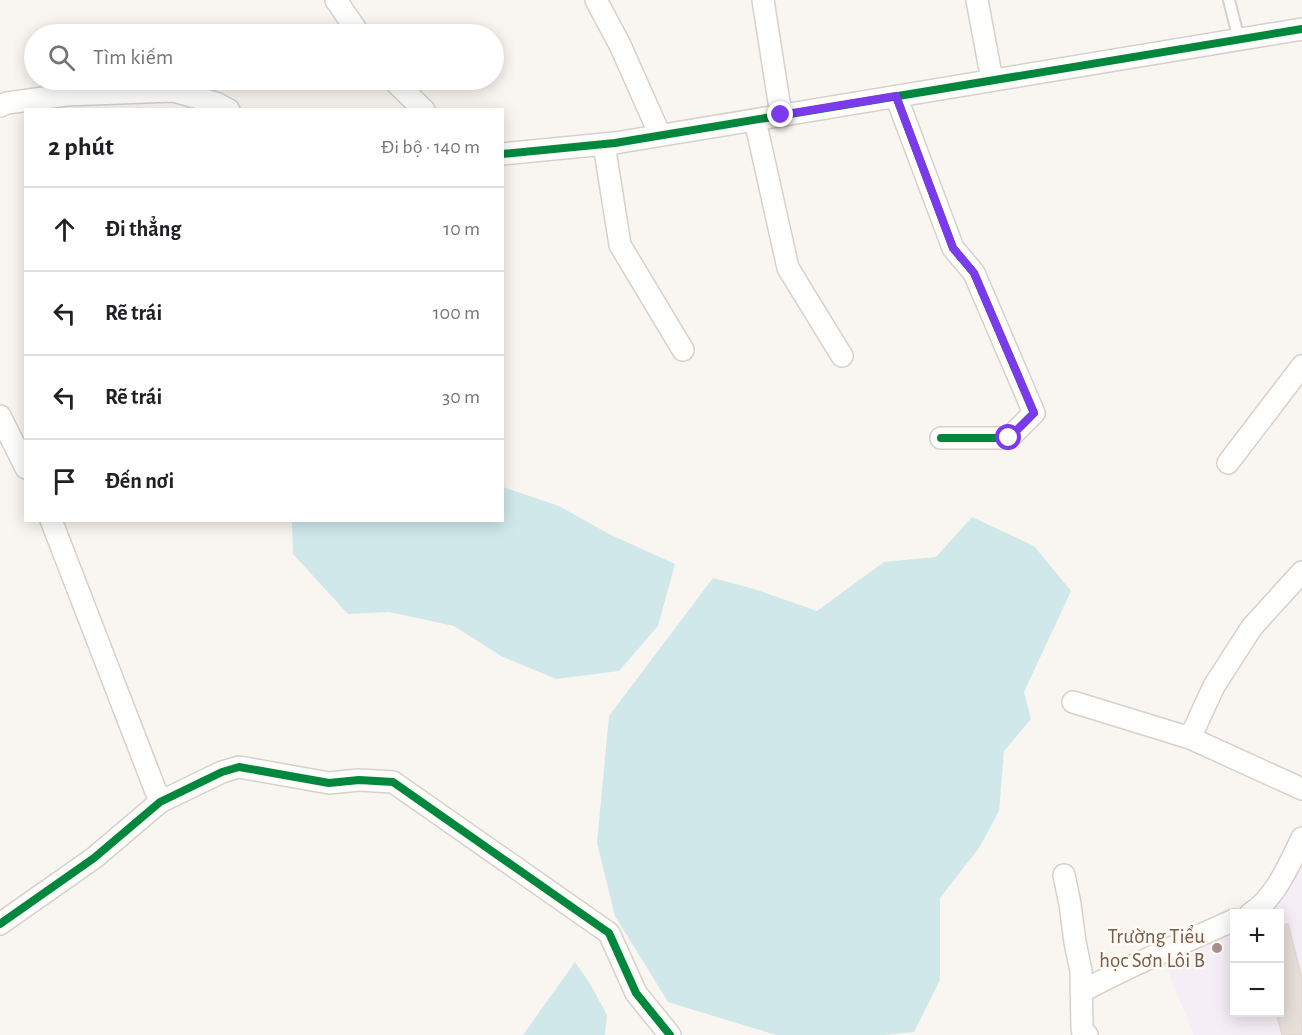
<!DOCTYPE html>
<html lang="vi">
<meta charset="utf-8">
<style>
body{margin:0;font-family:"Alegreya Sans",sans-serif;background:#f2f2f2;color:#202124}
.controls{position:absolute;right:18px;bottom:18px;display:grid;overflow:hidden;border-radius:0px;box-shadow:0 3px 15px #0003}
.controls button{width:54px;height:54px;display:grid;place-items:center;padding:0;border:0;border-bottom:2px solid #e0e0e0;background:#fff;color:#202124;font:30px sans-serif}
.stop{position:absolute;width:18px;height:18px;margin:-14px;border:4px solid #7c3aed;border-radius:50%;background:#fff}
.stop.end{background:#7c3aed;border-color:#fff;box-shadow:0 2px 6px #0008}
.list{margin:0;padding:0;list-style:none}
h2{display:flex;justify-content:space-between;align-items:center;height:78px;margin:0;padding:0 24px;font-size:26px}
h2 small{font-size:20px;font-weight:400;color:#757577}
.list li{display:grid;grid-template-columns:39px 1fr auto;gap:18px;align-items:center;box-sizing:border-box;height:84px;padding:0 24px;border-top:2px solid #e0e0e0}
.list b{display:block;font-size:22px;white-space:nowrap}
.list em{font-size:20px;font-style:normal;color:#757577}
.icon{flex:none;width:33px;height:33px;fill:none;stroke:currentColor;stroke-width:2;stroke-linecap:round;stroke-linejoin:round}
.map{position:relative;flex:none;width:1302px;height:1035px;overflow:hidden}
.search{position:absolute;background:#fff;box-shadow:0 3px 15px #0003;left:24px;top:24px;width:480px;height:66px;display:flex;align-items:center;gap:15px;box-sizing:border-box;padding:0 21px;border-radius:33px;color:#757577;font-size:22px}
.panel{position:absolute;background:#fff;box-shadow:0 3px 15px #0003;left:24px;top:108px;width:480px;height:414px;border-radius:0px}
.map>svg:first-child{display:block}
</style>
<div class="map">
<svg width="1302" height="1035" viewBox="0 0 1302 1035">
<rect width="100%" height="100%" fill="#f9f5f0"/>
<path fill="#f6eef6" d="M 1302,854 L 1302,1035 L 1194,1035 L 1166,967 L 1234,929 L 1234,1012 L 1280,1012 L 1280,914 L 1263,913 Z"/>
<path fill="#d0e8ea" d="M 503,487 L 559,506 L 609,534 L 675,564 L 658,626 L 619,671 L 556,679 L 501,656 L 454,626 L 389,612 L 348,614 L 293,554 L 292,521 L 502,520 Z
M 972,517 L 1034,546 L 1071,591 L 1024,692 L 1031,719 L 1004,751 L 999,811 L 979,848 L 940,898 L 940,980 L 914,1032 L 884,1035 L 776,1035 L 668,1002 L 615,916 L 597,843 L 609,716 L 713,578 L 754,589 L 817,611 L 884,562 L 936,557 Z
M 575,962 L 589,982 L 607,1015 L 605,1035 L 523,1035 Z"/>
<path fill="#e6ded7" stroke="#e2d8d2" stroke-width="1.5" d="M 1288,924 L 1302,978 L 1302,1035 L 1282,1035 L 1276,1012 L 1280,1012 L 1280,926 Z"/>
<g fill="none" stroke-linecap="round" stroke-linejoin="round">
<g stroke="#d7d1cb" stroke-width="14">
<path id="service" d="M 1229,0 L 1239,40"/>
</g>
<g stroke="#d7d1cb" stroke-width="24">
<path id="minor" d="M 336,0 L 359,34
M 596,0 L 620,45 L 660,135
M 763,0 L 781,115
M 977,0 L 992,80
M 393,80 L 424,110
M 896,96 L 953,248 L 974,273 L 1034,413 L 1009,438 L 941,438
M 0,106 L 7,103 L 66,95 L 173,91 L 216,103 L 229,110
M 755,120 L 788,268 L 842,356
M 604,144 L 620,245 L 683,350
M 502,154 L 615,143 L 1302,29
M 0,416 L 26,468
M 1228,463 L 1302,366
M 51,520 L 160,802
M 1073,702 L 1190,738 L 1302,789
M 1190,738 L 1214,686 L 1252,627 L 1302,572
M 1064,875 L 1070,904 L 1075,942 L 1081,971 L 1082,1030 L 1087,1035
M 1250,914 C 1275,899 1290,863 1302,838
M 0,924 L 94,858 L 160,802 L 222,772 L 239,767 L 329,783 L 359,780 L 393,782 L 609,933 L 636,993 L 670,1035
M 1081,992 C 1130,965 1183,943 1234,920"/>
</g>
<use href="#service" stroke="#fefefd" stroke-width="10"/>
<use href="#minor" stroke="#fefefd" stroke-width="21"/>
<g stroke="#fffaf3" stroke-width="11">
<path id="cycleway" d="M 896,96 L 953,248 L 974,273 L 1034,413 L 1009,438 L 941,438
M 502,154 L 615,143 L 1302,29
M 0,924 L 94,858 L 160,802 L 222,772 L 239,767 L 329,783 L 359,780 L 393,782 L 609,933 L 636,993 L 670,1035"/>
</g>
<use href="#cycleway" stroke="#00873e" stroke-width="8"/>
</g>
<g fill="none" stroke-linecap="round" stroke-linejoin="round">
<path stroke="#7c3aed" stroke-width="8" d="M 781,115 L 896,96 L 953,248 L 974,273 L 1034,413 L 1009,438"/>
</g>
<circle fill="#a69286" stroke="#fffaf3" stroke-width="2" cx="1217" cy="948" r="6"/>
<g text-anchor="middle" stroke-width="5" stroke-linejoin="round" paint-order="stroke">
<g font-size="21" fill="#7a5c4d" stroke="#fffaf3" text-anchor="end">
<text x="1205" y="943">Trường Tiểu<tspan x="1205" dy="24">học Sơn Lôi B</tspan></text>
</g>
</g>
</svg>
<div class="controls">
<button>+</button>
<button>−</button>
</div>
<div class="stop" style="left:1009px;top:438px"></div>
<div class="stop end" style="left:781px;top:115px"></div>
<div class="search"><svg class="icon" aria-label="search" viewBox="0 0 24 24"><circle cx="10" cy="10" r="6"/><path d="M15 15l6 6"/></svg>Tìm kiếm</div>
<section class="panel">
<h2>2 phút<small>Đi bộ · 140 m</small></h2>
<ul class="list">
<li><svg class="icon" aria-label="ahead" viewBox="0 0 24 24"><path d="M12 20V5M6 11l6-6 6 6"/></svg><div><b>Đi thẳng</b></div><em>10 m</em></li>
<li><svg class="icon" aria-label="left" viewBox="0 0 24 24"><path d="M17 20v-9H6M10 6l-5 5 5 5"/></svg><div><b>Rẽ trái</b></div><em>100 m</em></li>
<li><svg class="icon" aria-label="left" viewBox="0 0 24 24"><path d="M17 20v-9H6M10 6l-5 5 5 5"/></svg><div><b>Rẽ trái</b></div><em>30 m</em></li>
<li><svg class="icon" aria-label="arrive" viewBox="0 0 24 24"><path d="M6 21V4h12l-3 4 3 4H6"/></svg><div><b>Đến nơi</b></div></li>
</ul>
</section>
</div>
